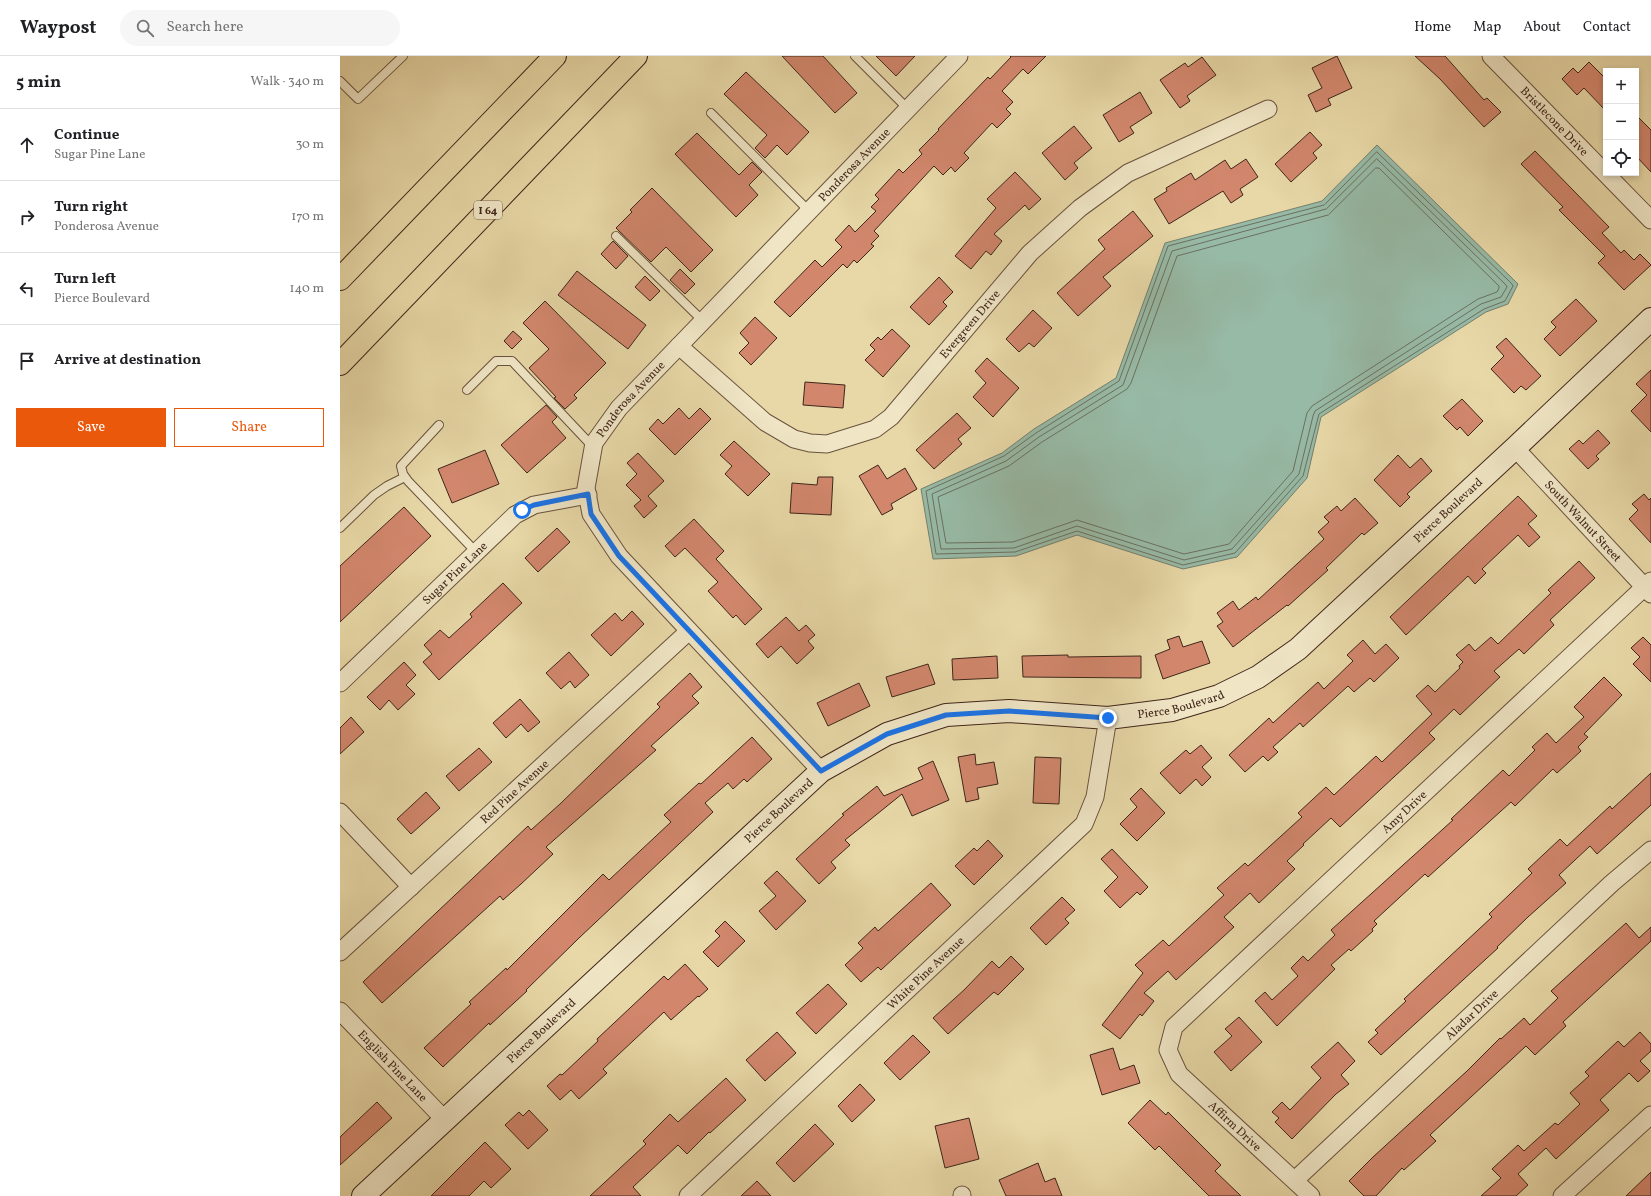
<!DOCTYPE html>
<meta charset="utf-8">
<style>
body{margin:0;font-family:Vollkorn,serif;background:#f6f6f6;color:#202124}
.controls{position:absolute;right:12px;top:12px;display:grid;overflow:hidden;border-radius:0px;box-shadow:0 2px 6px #0003}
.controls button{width:36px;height:36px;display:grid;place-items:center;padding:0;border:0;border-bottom:1px solid #e0e0e0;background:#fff;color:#202124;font:20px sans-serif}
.stop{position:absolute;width:12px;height:12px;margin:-9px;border:3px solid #1a73e8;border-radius:50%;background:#fff}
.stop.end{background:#1a73e8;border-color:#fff;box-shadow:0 1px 4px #0008}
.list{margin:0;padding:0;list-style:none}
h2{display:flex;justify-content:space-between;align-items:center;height:52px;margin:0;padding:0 16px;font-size:17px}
h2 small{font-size:13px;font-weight:400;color:#757577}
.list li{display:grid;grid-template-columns:26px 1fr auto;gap:12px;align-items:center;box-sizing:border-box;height:72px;padding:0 16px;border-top:1px solid #e0e0e0}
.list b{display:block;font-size:15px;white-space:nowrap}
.list p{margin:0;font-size:13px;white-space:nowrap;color:#757577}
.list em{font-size:13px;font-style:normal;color:#757577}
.actions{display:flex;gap:8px;padding:12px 16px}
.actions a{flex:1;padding:9px 0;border:1px solid #ea580c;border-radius:0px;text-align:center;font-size:14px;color:#ea580c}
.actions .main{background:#ea580c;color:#fff}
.icon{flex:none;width:22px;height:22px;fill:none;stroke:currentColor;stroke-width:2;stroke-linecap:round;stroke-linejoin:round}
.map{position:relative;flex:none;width:1311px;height:1140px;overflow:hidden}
header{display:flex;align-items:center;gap:24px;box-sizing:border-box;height:56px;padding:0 20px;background:#fff;border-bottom:1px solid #e0e0e0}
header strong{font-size:19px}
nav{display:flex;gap:22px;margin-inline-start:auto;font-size:14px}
.search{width:280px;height:36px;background:#f6f6f6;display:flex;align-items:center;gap:10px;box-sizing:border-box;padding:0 14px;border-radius:22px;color:#757577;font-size:15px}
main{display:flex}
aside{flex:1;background:#fff}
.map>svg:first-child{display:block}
</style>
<header>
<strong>Waypost</strong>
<div class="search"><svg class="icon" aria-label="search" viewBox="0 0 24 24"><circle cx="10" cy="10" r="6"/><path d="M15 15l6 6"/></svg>Search here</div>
<nav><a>Home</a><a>Map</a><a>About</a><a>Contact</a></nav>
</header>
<main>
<aside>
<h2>5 min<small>Walk · 340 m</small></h2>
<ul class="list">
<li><svg class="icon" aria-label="ahead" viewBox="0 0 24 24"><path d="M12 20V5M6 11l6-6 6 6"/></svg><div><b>Continue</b><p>Sugar Pine Lane</p></div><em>30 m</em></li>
<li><svg class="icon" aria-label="right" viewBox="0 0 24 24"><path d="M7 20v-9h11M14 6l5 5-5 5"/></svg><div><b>Turn right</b><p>Ponderosa Avenue</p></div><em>170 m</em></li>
<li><svg class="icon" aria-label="left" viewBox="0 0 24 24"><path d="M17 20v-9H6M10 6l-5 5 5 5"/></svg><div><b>Turn left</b><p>Pierce Boulevard</p></div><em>140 m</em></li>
<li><svg class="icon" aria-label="arrive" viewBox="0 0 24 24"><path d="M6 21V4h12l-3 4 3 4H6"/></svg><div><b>Arrive at destination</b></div></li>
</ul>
<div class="actions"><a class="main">Save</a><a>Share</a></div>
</aside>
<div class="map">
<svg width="1311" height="1140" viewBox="0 0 1311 1140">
<rect width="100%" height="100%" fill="#e8d8a7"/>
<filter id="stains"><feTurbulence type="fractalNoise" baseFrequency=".005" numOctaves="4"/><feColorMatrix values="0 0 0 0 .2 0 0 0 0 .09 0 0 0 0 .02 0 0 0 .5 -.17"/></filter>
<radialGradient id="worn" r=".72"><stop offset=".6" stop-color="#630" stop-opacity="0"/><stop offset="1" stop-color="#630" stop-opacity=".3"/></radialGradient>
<path fill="#97baa6" stroke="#747f6e" d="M 1037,89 L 1178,228 L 1168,248 L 1146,256 L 981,361 L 967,422 L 897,501 L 843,513 L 737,479 L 676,500 L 593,503 L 581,433 L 662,397 L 694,373 L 776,322 L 825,187 L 982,145 Z"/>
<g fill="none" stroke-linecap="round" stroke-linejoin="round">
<path stroke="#6b7060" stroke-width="1" d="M 1037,96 L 1172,228 L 1173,230 L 1165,245 L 1144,253 L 979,358 L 963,420 L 895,497 L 843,509 L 737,475 L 675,496 L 596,498 L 586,435 L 664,400 L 696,377 L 779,325 L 828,190 L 984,149 Z
M 1037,103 L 1166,229 L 1167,231 L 1161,241 L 1141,248 L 975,355 L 973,360 L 959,418 L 892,493 L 844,504 L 737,470 L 674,492 L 601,493 L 592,438 L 666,405 L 699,381 L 783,329 L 832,195 L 986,153 Z
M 1036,112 L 1039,112 L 1159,230 L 1159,232 L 1157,236 L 1138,243 L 972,350 L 967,357 L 953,415 L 889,488 L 844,498 L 737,464 L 673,486 L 606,487 L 598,441 L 669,410 L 702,386 L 787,333 L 791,327 L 837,200 L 988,159 Z"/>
</g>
<path fill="#d2876d" stroke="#3f261a" d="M 442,0 L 483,0 L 517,37 L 495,57 Z
M 536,0 L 575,0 L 556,20 Z
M 670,0 L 706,0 L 688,18 L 683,13 L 662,35 L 673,46 L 666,53 L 671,58 L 657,72 L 652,67 L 624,97 L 629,102 L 615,116 L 611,111 L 603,119 L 594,110 L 534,175 L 539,180 L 531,188 L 534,190 L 517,207 L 514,204 L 507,212 L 503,208 L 450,261 L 434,246 L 475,204 L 482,211 L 502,191 L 495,184 L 509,169 L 515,176 L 536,155 L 531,151 L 539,143 L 535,139 L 559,113 L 563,117 L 582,98 L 579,94 L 599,74 L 598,73 L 648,21 L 650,23 L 671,1 Z
M 997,0 L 1012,32 L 988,43 L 991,49 L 976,56 L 968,39 L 982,32 L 972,12 Z
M 1075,0 L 1105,0 L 1144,44 L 1147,42 L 1161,56 L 1144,71 L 1100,23 Z
M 862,1 L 876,19 L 847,40 L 850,45 L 840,52 L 820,24 L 845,7 L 848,11 Z
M 1249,6 L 1266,23 L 1266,55 L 1244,32 L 1237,39 L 1222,23 L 1233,12 L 1238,17 Z
M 406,16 L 469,76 L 447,99 L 437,89 L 425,102 L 415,92 L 427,79 L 384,38 Z
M 800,36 L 812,57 L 790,71 L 794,77 L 779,86 L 763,59 Z
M 1296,59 L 1311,74 L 1311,116 L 1296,100 Z
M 734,70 L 752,92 L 734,107 L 738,112 L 725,124 L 702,97 Z
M 970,76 L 982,89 L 973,97 L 977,102 L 951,126 L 935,108 Z
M 357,77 L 399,119 L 412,106 L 422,116 L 409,129 L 418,139 L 396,161 L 335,98 Z
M 1195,95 L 1269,171 L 1262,177 L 1281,197 L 1284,194 L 1294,204 L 1300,198 L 1311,209 L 1284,234 L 1258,207 L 1265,200 L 1219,154 L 1223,151 L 1181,108 Z
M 906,103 L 918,121 L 900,133 L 903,139 L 891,147 L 883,135 L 829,168 L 814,143 L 827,135 L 826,132 L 851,117 L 855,124 L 885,104 L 891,113 Z
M 675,116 L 701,143 L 689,154 L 685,149 L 654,178 L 662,185 L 651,199 L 646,195 L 631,213 L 615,200 L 656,152 L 647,143 Z
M 312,132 L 373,194 L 351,216 L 326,191 L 311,206 L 276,172 L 292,156 L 290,154 Z
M 793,155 L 813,180 L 763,221 L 771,230 L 738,260 L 717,237 L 765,193 L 758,184 Z
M 273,185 L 288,200 L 276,213 L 261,198 Z
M 340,213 L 355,228 L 345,238 L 330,224 Z
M 237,215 L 306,269 L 288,293 L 218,239 Z
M 305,220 L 320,235 L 310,245 L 295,231 Z
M 599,221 L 613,236 L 603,246 L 607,250 L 589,269 L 570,251 Z
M 1236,243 L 1257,265 L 1220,300 L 1204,283 L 1216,271 L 1211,266 Z
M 205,245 L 266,307 L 234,339 L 237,342 L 225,353 L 214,342 L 216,341 L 189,312 L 209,293 L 183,267 Z
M 693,254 L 712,272 L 694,291 L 689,287 L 679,296 L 666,283 Z
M 415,261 L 437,282 L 411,309 L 399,297 L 409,287 L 400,277 Z
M 552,273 L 570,290 L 543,321 L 525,304 L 535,294 L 530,289 L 538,281 L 541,284 Z
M 173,275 L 182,283 L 172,293 L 164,285 Z
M 1166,282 L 1201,320 L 1186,334 L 1181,330 L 1174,337 L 1151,313 L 1164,300 L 1156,291 Z
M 647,302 L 679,332 L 653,361 L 633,341 L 646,327 L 635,315 Z
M 1311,314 L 1311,376 L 1291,355 L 1307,339 L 1296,328 Z
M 465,326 L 505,329 L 503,352 L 463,349 Z
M 1122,343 L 1143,365 L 1128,380 L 1120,371 L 1117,374 L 1103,360 Z
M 206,349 L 217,361 L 212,366 L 226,382 L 187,417 L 161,389 Z
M 339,352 L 349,363 L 360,352 L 371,363 L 335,399 L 309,373 L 318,363 L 323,368 Z
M 617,357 L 631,372 L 618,383 L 622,388 L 594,413 L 576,394 Z
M 1258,374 L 1270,387 L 1256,400 L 1259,403 L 1248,413 L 1229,393 L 1239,384 L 1243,388 Z
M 394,385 L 430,418 L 408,440 L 385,418 L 392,410 L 380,399 Z
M 145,394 L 159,428 L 112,447 L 98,413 Z
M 298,397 L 324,425 L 308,440 L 317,450 L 304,462 L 294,450 L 301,444 L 286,429 L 297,418 L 287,407 Z
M 1058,399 L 1070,412 L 1081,402 L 1092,415 L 1067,438 L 1070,441 L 1060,451 L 1034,424 Z
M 538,409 L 547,423 L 565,412 L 577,433 L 551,448 L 553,453 L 542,459 L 519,420 Z
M 478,421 L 493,421 L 491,459 L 450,457 L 452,427 L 477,429 Z
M 1304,438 L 1309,444 L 1311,442 L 1311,487 L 1289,463 L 1298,454 L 1292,448 Z
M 1178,440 L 1197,460 L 1188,468 L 1200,481 L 1189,491 L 1178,479 L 1142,513 L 1146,517 L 1135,528 L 1128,520 L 1066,579 L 1050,561 Z
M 1015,442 L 1038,467 L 1024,479 L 1022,477 L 986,512 L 988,514 L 948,550 L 947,549 L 893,591 L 877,570 L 883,566 L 877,557 L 893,545 L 899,554 L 916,541 L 918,544 L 984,483 L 978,476 L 989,466 L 984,461 L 997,450 L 1001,455 Z
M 64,451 L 91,480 L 0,566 L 0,510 Z
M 354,463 L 384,495 L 376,503 L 422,553 L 405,569 L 396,559 L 393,562 L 368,535 L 378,526 L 345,492 L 335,501 L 325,490 Z
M 217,472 L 230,486 L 198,516 L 185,502 Z
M 1239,505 L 1255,522 L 1210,564 L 1214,569 L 1184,598 L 1179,593 L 1154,615 L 1160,621 L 1120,659 L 1114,653 L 1089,677 L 1095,683 L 1000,771 L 991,762 L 963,788 L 964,789 L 947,805 L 955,813 L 919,847 L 910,837 L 884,861 L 894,871 L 836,924 L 828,915 L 804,937 L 814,945 L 802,960 L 800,958 L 780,983 L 762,969 L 803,917 L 795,909 L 823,884 L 829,890 L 884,839 L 877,832 L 905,807 L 908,810 L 962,761 L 958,757 L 986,731 L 994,739 L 1036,700 L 1042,706 L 1092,658 L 1076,640 L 1088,629 L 1095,636 L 1120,612 L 1119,610 L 1123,606 L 1116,599 L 1129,588 L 1135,595 L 1151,581 L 1158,588 L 1211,537 L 1208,534 Z
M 163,527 L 182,547 L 99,624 L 83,606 L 92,598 L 84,589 L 100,574 L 109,582 L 132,561 L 130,558 Z
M 292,555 L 304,568 L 271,600 L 251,579 L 275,557 L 282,565 Z
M 446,561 L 459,575 L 466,569 L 475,579 L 468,585 L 474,592 L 457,608 L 441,590 L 428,602 L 416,588 Z
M 839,580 L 843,591 L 862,585 L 870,607 L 823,623 L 815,599 L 830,593 L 827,584 Z
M 1303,581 L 1311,589 L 1311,626 L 1293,608 L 1300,601 L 1291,592 Z
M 1023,584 L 1035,598 L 1046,588 L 1059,602 L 1034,626 L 1030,622 L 1014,636 L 1008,630 L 963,671 L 960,667 L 933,691 L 938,696 L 928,705 L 923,700 L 905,716 L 889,699 L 929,662 L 933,667 L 978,626 L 984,633 L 1013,605 L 1007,599 Z
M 229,596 L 249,619 L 235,632 L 230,625 L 221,633 L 206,617 Z
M 728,599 L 728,601 L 801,600 L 801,622 L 683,621 L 682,600 Z
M 657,600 L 658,622 L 613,624 L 612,603 Z
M 64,606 L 76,619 L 66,629 L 75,638 L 58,654 L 49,644 L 40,654 L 27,641 Z
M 588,608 L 595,628 L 552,641 L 546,621 Z
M 350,617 L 362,631 L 352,640 L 359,647 L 311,690 L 316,694 L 206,791 L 213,798 L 181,828 L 163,844 L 160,840 L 42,947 L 23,926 L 188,770 L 191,774 L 220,748 L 320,651 L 317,648 Z
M 1264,621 L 1282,639 L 1244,678 L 1248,681 L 1238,691 L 1241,695 L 1217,717 L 1213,713 L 1175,750 L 1171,746 L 1088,821 L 1085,818 L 1034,865 L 1037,868 L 1032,873 L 1033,875 L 1011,895 L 1009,893 L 991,909 L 995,913 L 937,970 L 915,945 L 925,936 L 932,944 L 958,920 L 951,912 L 963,900 L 968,905 L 995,879 L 991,874 L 1113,764 L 1111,763 L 1163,714 L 1169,720 L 1195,694 L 1192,691 L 1207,677 L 1216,687 L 1244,661 L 1234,651 Z
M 519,627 L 530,650 L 488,670 L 477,647 Z
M 180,643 L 200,666 L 188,676 L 181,668 L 166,682 L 153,667 Z
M 11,661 L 24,676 L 0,698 L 0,672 Z
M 412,681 L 432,703 L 407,726 L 404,723 L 393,733 L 388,727 L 365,747 L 373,756 L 239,882 L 186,934 L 187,935 L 150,969 L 149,967 L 103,1011 L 84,992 L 131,948 L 129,946 L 166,912 L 167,914 L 263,818 L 269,824 L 331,766 L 324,759 L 359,727 L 361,728 Z
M 861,689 L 872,702 L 862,711 L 871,721 L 862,730 L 856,723 L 840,738 L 820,717 L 846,694 L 850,698 Z
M 139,692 L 152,706 L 119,735 L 106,720 Z
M 635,698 L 636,709 L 654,706 L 658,728 L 637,732 L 639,743 L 626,746 L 618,701 Z
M 695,701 L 721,702 L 719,748 L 693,747 Z
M 593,705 L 609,744 L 572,760 L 562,738 L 505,784 L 510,789 L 491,806 L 496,812 L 479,828 L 456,803 L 504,759 L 502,758 L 537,730 L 544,740 L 583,723 L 578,712 Z
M 1311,717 L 1311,749 L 1257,798 L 1250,790 L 1219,819 L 1226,827 L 1188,861 L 1157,891 L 1158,892 L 1041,999 L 1028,986 L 1038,977 L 1035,974 L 1066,945 L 1064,943 L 1152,861 L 1149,858 L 1192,817 L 1188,813 L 1220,783 L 1227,790 L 1270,750 L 1272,753 Z
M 801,732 L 825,757 L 797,785 L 780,768 L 797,751 L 790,743 Z
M 86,736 L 100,752 L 71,778 L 57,763 Z
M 648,784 L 663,800 L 634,829 L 615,810 L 634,792 L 637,795 Z
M 772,793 L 808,831 L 800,839 L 797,836 L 780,852 L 764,835 L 778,821 L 761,803 Z
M 437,815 L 466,845 L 436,874 L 419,855 L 436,840 L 424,827 Z
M 591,827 L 611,849 L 541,914 L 538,911 L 521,926 L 505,909 L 523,892 L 518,887 L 535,871 L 538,875 Z
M 722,841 L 735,854 L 725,863 L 729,867 L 706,889 L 690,872 Z
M 385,865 L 405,885 L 378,911 L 363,896 L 380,880 L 375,875 Z
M 1286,867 L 1299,882 L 1311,871 L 1311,885 L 1223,966 L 1226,970 L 1195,999 L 1186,990 L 1090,1079 L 1096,1085 L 1064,1114 L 1062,1112 L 1036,1140 L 1024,1140 L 1009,1125 L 1033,1101 L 1127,1015 L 1160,982 L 1161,983 L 1184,962 L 1190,969 L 1218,942 L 1211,935 Z
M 671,900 L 684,913 L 658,939 L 654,936 L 608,978 L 593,962 L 624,934 L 652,905 L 659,912 Z
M 345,908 L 368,933 L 359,941 L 358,940 L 331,964 L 324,956 L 263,1013 L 267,1017 L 239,1043 L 231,1034 L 220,1044 L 207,1030 L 220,1018 L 222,1019 L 258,985 L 257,983 L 324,920 L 328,924 Z
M 488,928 L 507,948 L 476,978 L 456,957 Z
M 899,961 L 922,986 L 891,1015 L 874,996 L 892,980 L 885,973 Z
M 437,976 L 456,997 L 425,1025 L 406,1004 Z
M 1300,976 L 1311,988 L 1311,995 L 1300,1005 L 1310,1015 L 1298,1026 L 1289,1017 L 1260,1044 L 1269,1054 L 1216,1103 L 1206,1092 L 1178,1118 L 1188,1129 L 1176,1140 L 1141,1140 L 1161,1122 L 1152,1113 L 1178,1089 L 1184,1095 L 1215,1067 L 1218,1069 L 1240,1048 L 1230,1037 L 1249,1020 L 1245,1016 L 1278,985 L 1284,991 Z
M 573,979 L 590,996 L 560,1024 L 544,1007 Z
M 998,986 L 1015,1005 L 1001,1019 L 1009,1028 L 996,1038 L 952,1083 L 935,1066 L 939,1062 L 932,1056 L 942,1046 L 950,1054 L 981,1022 L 971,1011 Z
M 773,992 L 780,1014 L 794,1009 L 800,1027 L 762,1039 L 750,999 Z
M 386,1022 L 406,1044 L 370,1077 L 369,1076 L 347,1098 L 338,1089 L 293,1131 L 301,1140 L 250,1140 L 306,1088 L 303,1085 L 330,1058 L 338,1066 Z
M 520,1028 L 535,1044 L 512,1066 L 498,1050 Z
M 810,1044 L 826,1059 L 828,1056 L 881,1109 L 875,1115 L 901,1140 L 869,1140 L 819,1090 L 815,1094 L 788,1067 Z
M 37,1046 L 52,1062 L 0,1109 L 0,1081 Z
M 189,1054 L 208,1074 L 188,1093 L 165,1069 L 179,1056 L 183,1060 Z
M 629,1062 L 639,1103 L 605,1112 L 595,1070 Z
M 475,1068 L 494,1088 L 454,1126 L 436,1107 Z
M 145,1086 L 171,1113 L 151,1132 L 144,1125 L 129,1140 L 91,1140 Z
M 698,1107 L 705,1126 L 715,1122 L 722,1140 L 666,1140 L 659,1124 Z
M 1311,1116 L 1311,1140 L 1286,1140 Z
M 417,1125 L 431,1140 L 401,1140 Z"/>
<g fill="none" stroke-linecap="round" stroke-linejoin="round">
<g stroke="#69523d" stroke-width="10">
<path id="lane" d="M 515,0 L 568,53
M 0,25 L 18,43 L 63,0
M 371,57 L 469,155
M 276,180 L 363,265
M 127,334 L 156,305 L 172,305 L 253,391
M 99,369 L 61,410 L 63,418 L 68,425 L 136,496
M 0,472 L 34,439 L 47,430 L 65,421"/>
</g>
<g stroke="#69523d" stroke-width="19">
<g id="street">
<path id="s1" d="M 1151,0 L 1311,164"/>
<path id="s2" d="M 339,290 L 425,366 L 454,383 L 470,387 L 487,388 L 535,373 L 551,361 L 690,197 L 740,152 L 788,117 L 928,53"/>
<path id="s3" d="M 1175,392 L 1311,538"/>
<path id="s4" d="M 0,627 L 175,459 L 194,449 L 248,439"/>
<path id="s5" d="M 481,715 L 279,500 L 251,458 L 246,432 L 254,387 L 279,352 L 619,0"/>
<path d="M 0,756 L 71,831"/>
<path id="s6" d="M 0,896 L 349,575"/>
<path id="s7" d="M 0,955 L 105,1064"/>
<path id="s8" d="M 955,1124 L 1272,827 L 1311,794"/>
<path d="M 622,1139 L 622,1140"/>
<path id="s9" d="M 348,1140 L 744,768 L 755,741 L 768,662"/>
<path id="s10" d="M 971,1140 L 839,1018 L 828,994 L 834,971 L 1311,525"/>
<path d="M 1222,1140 L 1311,1059"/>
</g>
</g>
<g stroke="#3f261a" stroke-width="24">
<g id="secondary">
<path id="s11" d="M 23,1140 L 481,715 L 547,678 L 606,659 L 669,655 L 768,662 L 832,654 L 879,640 L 918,621 L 958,593 L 1175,392 L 1311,263"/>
</g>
</g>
<g stroke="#3f261a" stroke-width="24">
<path id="highway" d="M 0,223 L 215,0
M 0,308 L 296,0"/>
</g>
<use href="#lane" stroke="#f0e6c6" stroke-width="8"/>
<use href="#street" stroke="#f0e6c6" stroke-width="17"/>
<use href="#secondary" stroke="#f0e6c6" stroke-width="22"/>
<use href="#highway" stroke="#e8d8a7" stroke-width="22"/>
</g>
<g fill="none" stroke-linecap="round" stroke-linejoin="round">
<path stroke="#1a73e8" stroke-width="5" d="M 182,454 L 194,449 L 248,438 L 251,458 L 279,500 L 481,715 L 547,678 L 606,659 L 669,655 L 768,662"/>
</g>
<g text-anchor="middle" stroke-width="4" stroke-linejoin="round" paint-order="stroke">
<rect fill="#f0e6c6" stroke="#74604e" stroke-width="1" x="134" y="145" width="28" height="18" rx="3"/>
<g font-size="11" font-weight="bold" fill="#3f261a">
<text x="148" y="158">I 64</text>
</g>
<g font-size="12" fill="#3f261a" stroke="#f0e6c6">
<text dy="4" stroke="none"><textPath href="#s1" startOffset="91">Bristlecone Drive</textPath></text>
<text dy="4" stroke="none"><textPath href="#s5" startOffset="799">Ponderosa Avenue</textPath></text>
<text dy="4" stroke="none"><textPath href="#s2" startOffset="374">Evergreen Drive</textPath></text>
<text dy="4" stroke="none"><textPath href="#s5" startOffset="475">Ponderosa Avenue</textPath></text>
<text dy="4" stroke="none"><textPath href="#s11" startOffset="1335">Pierce Boulevard</textPath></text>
<text dy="4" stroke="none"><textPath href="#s3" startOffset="100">South Walnut Street</textPath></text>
<text dy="4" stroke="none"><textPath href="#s4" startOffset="159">Sugar Pine Lane</textPath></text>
<text dy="4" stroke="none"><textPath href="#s11" startOffset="999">Pierce Boulevard</textPath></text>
<text dy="4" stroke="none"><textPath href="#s6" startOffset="237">Red Pine Avenue</textPath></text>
<text dy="4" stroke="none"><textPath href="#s11" startOffset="567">Pierce Boulevard</textPath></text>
<text dy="4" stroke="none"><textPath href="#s10" startOffset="545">Amy Drive</textPath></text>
<text dy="4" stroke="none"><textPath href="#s9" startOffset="326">White Pine Avenue</textPath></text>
<text dy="4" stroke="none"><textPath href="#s8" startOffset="242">Aladar Drive</textPath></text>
<text dy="4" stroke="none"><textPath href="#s11" startOffset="243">Pierce Boulevard</textPath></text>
<text dy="4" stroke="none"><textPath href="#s7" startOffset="76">English Pine Lane</textPath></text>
<text transform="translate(895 1070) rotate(43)" y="4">Affirm Drive</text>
</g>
</g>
<rect width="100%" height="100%" filter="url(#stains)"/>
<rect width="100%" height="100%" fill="url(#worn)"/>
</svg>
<div class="controls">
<button>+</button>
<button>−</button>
<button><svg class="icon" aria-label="locate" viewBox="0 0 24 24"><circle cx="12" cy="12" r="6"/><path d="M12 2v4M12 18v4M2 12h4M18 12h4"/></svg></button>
</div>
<div class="stop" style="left:182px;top:454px"></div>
<div class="stop end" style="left:768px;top:662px"></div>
</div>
</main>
